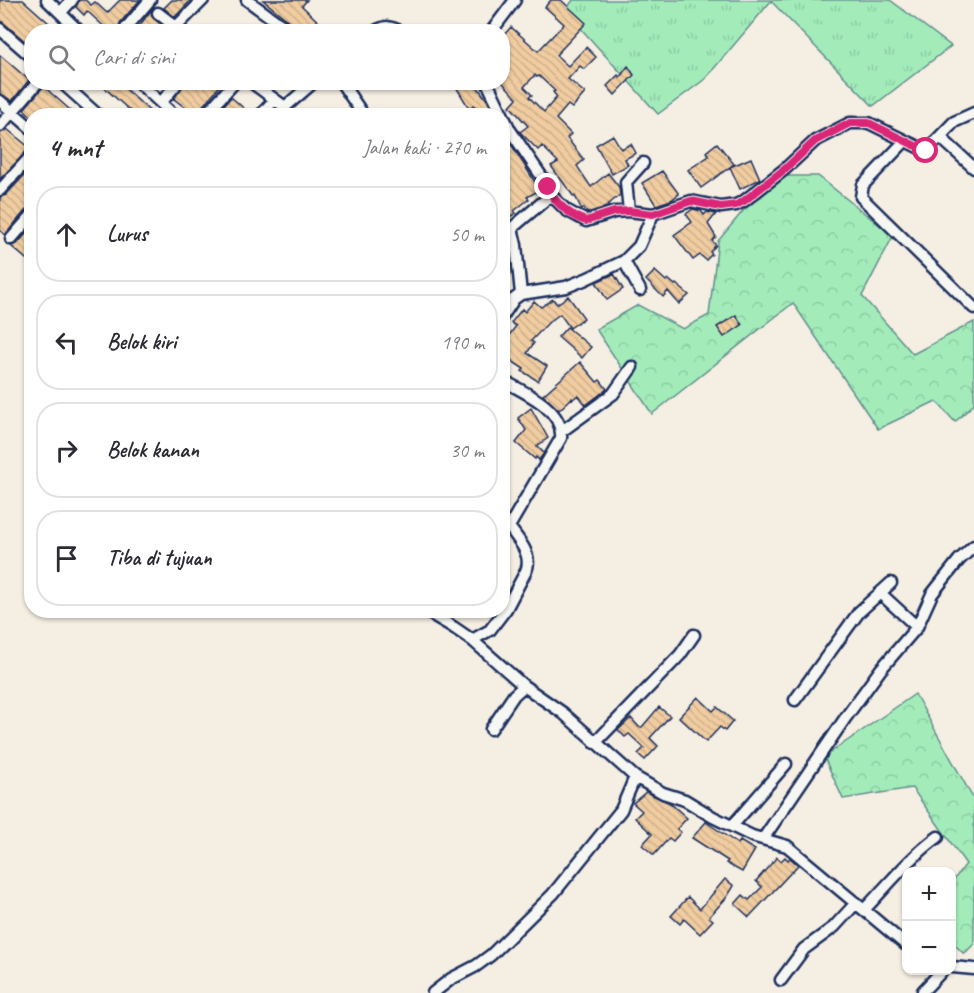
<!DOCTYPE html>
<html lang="id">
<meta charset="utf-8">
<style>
body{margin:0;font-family:Caveat,sans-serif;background:#f2f2f3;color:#2b2b33}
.controls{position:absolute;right:18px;bottom:18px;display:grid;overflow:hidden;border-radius:12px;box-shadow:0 2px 4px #0004}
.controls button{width:54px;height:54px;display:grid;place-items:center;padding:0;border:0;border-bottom:2px solid #e1e1e2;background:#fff;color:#2b2b33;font:30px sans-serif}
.stop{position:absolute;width:18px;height:18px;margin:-14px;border:4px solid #db2777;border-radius:50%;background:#fff}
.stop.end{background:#db2777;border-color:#fff;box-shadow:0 2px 6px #0008}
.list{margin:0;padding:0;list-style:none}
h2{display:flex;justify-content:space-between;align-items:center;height:78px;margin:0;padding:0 24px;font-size:26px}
h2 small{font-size:20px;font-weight:400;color:#7c7c81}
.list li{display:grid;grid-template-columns:39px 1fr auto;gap:18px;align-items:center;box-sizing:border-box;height:96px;margin:0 12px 12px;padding:0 12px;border:2px solid #e1e1e2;border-radius:24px}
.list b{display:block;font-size:22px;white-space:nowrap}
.list em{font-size:20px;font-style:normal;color:#7c7c81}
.icon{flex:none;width:33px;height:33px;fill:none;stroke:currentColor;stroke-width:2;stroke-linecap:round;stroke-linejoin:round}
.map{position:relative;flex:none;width:974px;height:993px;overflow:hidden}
.search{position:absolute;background:#fff;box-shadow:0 2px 4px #0004;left:24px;top:24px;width:486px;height:66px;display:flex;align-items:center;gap:15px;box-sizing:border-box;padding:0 21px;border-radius:24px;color:#7c7c81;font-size:22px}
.panel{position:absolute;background:#fff;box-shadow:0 2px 4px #0004;left:24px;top:108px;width:486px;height:510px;border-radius:24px}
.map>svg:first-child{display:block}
</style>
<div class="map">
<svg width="974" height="993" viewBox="0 0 974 993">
<defs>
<pattern id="grass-tufts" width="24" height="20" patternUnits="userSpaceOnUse" patternTransform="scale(1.5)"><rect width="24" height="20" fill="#a3ecba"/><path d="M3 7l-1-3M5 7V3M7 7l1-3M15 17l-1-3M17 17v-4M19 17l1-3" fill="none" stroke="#8ccba2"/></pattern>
<pattern id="forest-crowns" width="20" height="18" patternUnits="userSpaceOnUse" patternTransform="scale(1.5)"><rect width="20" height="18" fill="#a3ecba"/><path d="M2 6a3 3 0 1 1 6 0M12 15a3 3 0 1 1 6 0" fill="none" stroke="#8ccba2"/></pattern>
<pattern id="building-back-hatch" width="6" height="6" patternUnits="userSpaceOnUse" patternTransform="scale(1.5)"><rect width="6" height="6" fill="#f0cca0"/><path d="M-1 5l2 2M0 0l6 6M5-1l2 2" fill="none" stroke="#cdb08c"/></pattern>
</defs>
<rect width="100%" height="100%" fill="#f5eee2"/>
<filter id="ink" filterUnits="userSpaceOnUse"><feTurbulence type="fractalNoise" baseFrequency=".0167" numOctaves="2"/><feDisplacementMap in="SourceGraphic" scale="12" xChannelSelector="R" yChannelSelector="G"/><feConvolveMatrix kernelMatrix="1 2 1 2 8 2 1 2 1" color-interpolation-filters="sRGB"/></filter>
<g filter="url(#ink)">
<path fill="url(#grass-tufts)" stroke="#5f8e8c" stroke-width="1.5" d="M 573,0 L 890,0 L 951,46 L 873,106 L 771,1 L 705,79 L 658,114 L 565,11 Z"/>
<path fill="url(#forest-crowns)" stroke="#5f8e8c" stroke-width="1.5" d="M 772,176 L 818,176 L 893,236 L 862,296 L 913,354 L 974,322 L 974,404 L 955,422 L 936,401 L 878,429 L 793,303 L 652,414 L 596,329 L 638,305 L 683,329 L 709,315 L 718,241 Z
M 915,694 L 974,800 L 974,944 L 964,954 L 952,942 L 952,882 L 966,864 L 912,788 L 843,799 L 824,757 Z"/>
<path fill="url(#building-back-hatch)" stroke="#1b2f5e" stroke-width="1.5" fill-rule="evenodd" d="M 0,0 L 23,0 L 59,32 L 32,32 L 32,47 L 0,20 Z
M 79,0 L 85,0 L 91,5 L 95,2 L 107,13 L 120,0 L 140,0 L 120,23 L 117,32 L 110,32 L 87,11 L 84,15 L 76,7 Z
M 172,0 L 191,0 L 175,17 L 164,8 Z
M 263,0 L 307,0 L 302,6 L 329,32 L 298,32 L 295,26 Z
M 551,0 L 561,0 L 586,23 L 556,55 L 568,66 L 586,47 L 596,57 L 584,69 L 580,66 L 568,79 L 585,93 L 572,108 L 568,105 L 556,119 L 571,134 L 567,138 L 584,160 L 577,166 L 591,187 L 608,173 L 619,187 L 620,195 L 610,203 L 603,208 L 587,213 L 584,208 L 582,210 L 575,196 L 574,197 L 551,166 L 558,162 L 542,146 L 538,150 L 520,132 L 528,126 L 510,106 L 517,98 L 502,82 L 502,37 L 511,27 L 538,51 L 564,24 L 545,7 ZM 535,75 L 537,77 L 539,76 L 555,91 L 553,92 L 557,97 L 544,112 L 529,97 L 532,95 L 524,87 Z
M 151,10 L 153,18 L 166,28 L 163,32 L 135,32 Z
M 0,55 L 29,80 L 12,101 L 0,94 Z
M 628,66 L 634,75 L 615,95 L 607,86 L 618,75 L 620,77 Z
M 98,82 L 118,82 L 155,116 L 136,116 Z
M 185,82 L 223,82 L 195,115 L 174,99 Z
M 453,82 L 474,82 L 487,100 L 495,116 L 481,116 L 474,105 L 469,108 Z
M 44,86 L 52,94 L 77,116 L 31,116 L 24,109 Z
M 231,97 L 239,104 L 252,116 L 215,116 Z
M 7,129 L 30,148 L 0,179 L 0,133 Z
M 613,135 L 621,149 L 631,144 L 636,153 L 625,159 L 628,165 L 612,174 L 596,145 Z
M 717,143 L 734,164 L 701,188 L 688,170 L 709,156 L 706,152 Z
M 511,144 L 540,190 L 527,197 L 529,199 L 514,211 L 516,213 L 502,222 L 502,150 Z
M 751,158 L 760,179 L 740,189 L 730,167 Z
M 32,167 L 32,208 L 26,210 L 5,235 L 0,230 L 0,197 L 6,195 Z
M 662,171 L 679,194 L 671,200 L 656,205 L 642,183 Z
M 693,209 L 701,211 L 704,215 L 707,212 L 716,214 L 708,224 L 716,237 L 712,241 L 716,245 L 710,252 L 712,254 L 706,260 L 700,255 L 693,260 L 674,235 L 692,222 L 686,214 Z
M 32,227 L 32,264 L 11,246 L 17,244 Z
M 655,271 L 666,281 L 668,279 L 675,285 L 676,284 L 689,295 L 679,304 L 668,291 L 663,297 L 646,280 Z
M 614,274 L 623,289 L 607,300 L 596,282 Z
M 568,296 L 584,318 L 570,328 L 560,314 L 549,322 L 531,341 L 534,343 L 527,353 L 547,366 L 538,381 L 522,371 L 524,369 L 507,358 L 508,356 L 502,352 L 502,345 L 516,326 L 511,323 L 522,309 L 525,312 L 534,301 L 541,307 L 553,299 L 557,304 Z
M 736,315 L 742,325 L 724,337 L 717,327 Z
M 567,327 L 591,347 L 582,358 L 558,337 Z
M 580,362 L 597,382 L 600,380 L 607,389 L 586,405 L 578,395 L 573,399 L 572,398 L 559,410 L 543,395 Z
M 531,408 L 548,438 L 537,446 L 544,453 L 539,460 L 536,457 L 535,459 L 516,443 L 526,430 L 518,418 Z
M 698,697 L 713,711 L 717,707 L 733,721 L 725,731 L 720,727 L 706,742 L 679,717 Z
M 659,707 L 670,716 L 650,738 L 658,746 L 645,760 L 638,754 L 644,748 L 629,734 L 625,737 L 618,730 L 631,718 L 639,727 L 642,727 Z
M 646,792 L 670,803 L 687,818 L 677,829 L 681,832 L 673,841 L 669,838 L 654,855 L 642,845 L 652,834 L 635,818 L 642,811 L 633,803 Z
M 706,822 L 738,844 L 740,841 L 755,850 L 742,872 L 726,863 L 728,861 L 692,838 Z
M 777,857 L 781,861 L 785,857 L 788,860 L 790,858 L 798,865 L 749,917 L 735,904 L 743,895 L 749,900 L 762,887 L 756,881 Z
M 725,879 L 734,886 L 727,897 L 709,917 L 713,920 L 700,934 L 684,919 L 680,924 L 671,916 L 688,897 L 700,909 Z"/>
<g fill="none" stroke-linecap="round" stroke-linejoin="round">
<g stroke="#1b2f5e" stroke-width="15">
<path id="street" d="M 47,0 L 80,32
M 247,0 L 291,32
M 61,12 L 72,0
M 158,13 L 176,27 L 203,0
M 126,28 L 150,0
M 0,29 L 32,57
M 374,32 C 386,25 390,26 402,32
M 491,32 L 515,0
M 61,82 L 99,116
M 138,82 L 175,116
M 251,82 L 285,107 L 314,82
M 341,82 L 364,116
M 487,82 L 510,130 L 544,180 L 551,195 L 512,228 L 516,245 L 521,294 L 514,299 L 502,317
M 0,101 L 32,129
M 161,103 L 178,82
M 204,116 L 235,82
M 260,116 L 274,100
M 0,126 L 38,82
M 940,137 L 974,168
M 905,141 L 863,185 L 861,197 L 974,308
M 0,190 L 32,155
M 551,195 L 566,210 L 586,221 L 614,212 L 629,211 L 653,214 L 691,201 L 721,207 L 736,205 L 744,201 L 785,169 L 815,141 L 850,123 L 869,123 L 926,151 L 954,122 L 974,113
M 629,211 L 626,182 L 643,163
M 11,239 L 32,215
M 624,261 L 640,290
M 521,294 L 566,287 L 586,279 L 624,261 L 639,246 L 653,214
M 562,431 L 613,394 L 632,367
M 880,593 L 917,627
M 424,610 L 453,627 L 472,640 L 524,686 L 563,713 L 635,777 L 663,793 L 685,800 L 713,817 L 752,836 L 787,846 L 906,945
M 472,640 L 490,630 L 506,609 L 526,571 C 533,555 519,541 510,528 L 510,525 L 561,438 C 564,409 524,392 502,380
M 795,700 L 859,612 L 891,583
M 491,729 L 514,695 L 524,686
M 595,743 L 680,655 L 694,635
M 732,826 L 786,764
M 763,839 L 846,717 L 881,669 L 917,627 L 932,594 L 959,560 L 974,546
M 864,910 C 888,885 909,858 938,837
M 952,967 L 974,969
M 781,980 L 804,949 L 834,927 L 856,903
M 433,993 L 451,979 L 476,966 L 491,955 L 553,894 L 621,810 L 635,777
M 924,993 L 923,991 L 941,972"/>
</g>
<use href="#street" stroke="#f6f6f2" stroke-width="10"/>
</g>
</g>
<g fill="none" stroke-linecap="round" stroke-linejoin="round" filter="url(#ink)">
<path stroke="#db2777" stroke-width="8" d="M 548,187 C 553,202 572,217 586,221 L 614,212 L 629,211 L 653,214 L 691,201 L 721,207 L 736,205 L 744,201 L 785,169 L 815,141 L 850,123 L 869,123 L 926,151"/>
</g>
</svg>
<div class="controls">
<button>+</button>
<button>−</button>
</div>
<div class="stop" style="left:926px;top:151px"></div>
<div class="stop end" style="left:548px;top:187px"></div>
<div class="search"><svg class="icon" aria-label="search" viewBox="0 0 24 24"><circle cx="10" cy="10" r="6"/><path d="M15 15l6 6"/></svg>Cari di sini</div>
<section class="panel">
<h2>4 mnt<small>Jalan kaki · 270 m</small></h2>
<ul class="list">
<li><svg class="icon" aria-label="ahead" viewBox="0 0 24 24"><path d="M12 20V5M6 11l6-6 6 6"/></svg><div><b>Lurus</b></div><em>50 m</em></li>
<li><svg class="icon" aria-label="left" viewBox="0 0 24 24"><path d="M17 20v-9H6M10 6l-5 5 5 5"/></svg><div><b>Belok kiri</b></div><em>190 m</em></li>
<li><svg class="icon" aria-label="right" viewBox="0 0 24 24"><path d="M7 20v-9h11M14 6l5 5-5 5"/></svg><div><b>Belok kanan</b></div><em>30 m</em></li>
<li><svg class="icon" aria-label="arrive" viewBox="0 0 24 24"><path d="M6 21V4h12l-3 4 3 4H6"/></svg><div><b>Tiba di tujuan</b></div></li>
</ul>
</section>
</div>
